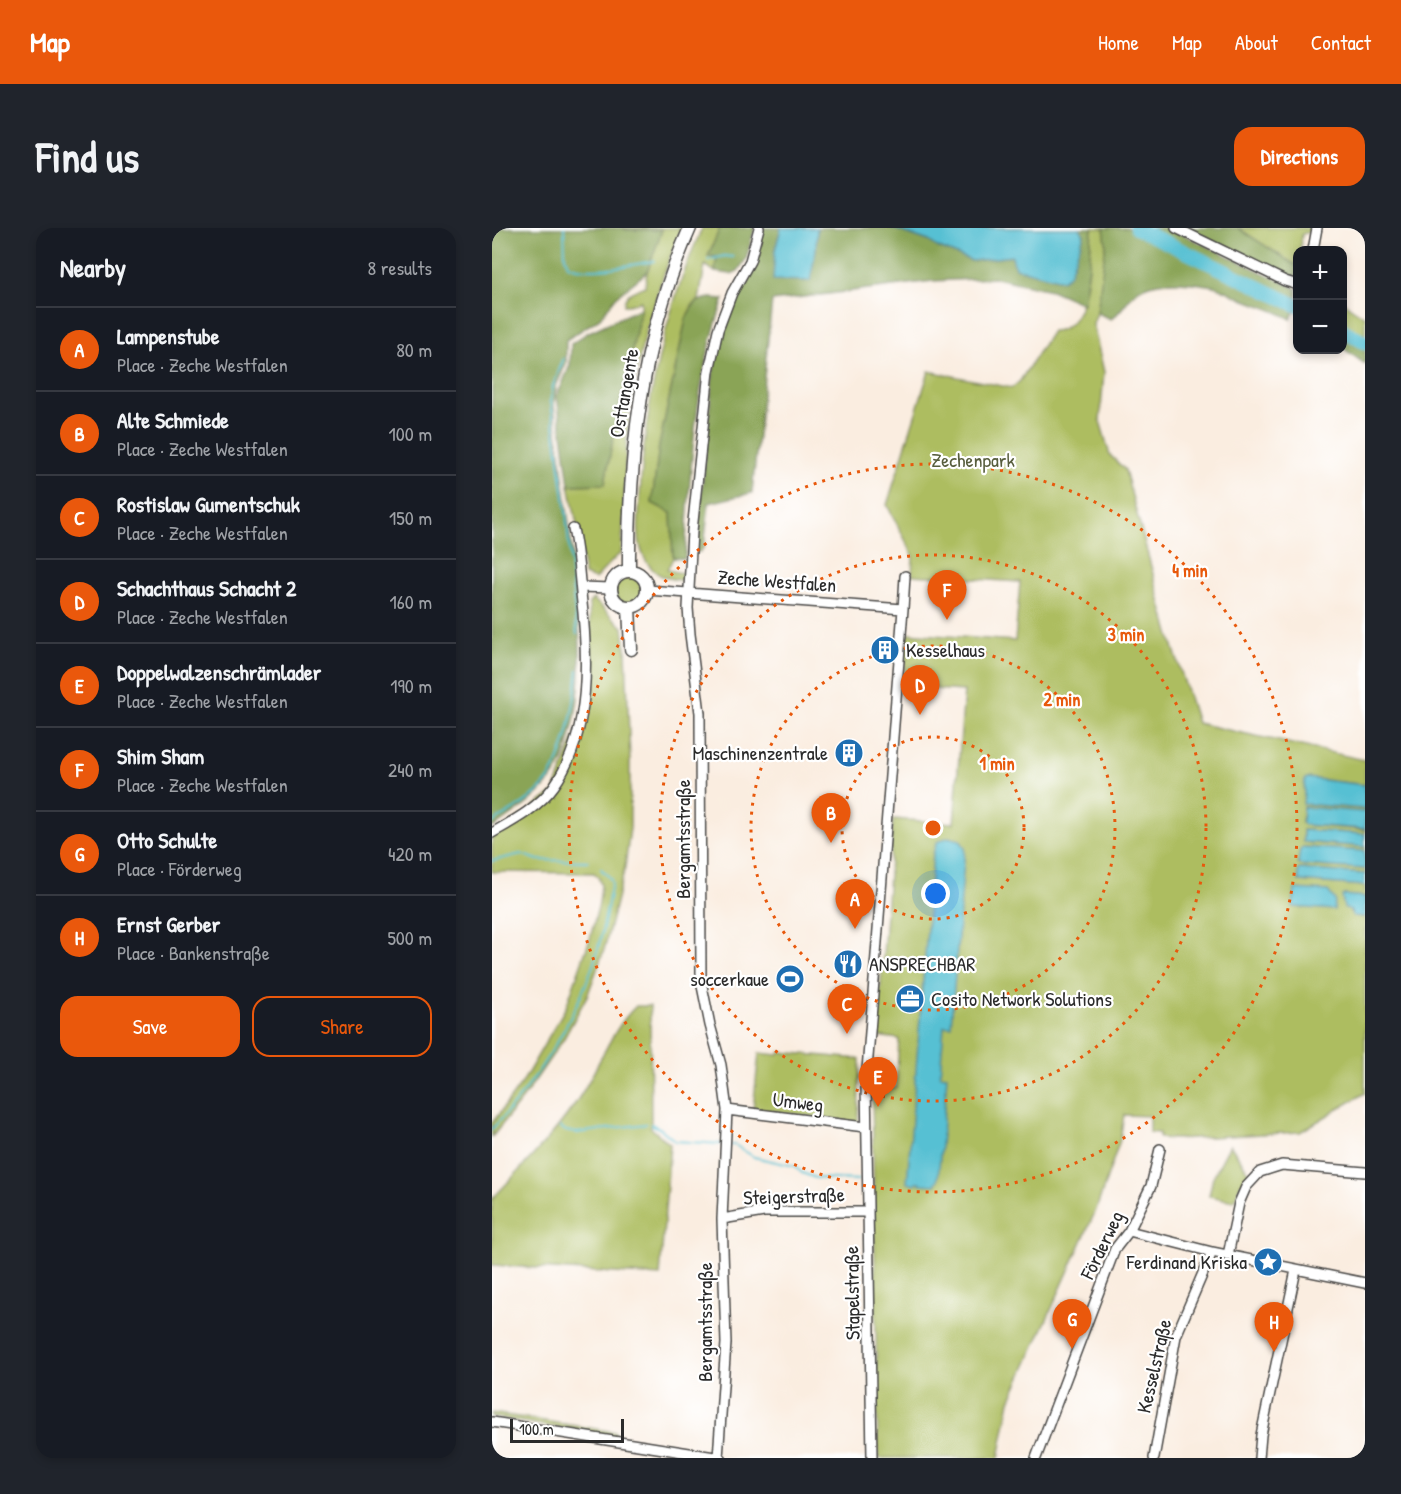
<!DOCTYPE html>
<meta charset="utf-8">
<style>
body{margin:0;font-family:"Patrick Hand",sans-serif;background:#20242c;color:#f1f3f6}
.controls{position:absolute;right:18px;top:18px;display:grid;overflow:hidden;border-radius:12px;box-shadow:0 3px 9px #0003}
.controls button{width:54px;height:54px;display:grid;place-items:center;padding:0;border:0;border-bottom:2px solid #363941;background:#171b24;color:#f1f3f6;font:30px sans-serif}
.scale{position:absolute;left:18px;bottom:15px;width:114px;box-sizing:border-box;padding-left:6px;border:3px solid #2b2b2b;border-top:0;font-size:16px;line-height:21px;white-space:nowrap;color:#2b2b2b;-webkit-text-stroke:4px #fff;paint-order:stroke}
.you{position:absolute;left:444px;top:666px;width:21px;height:21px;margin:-15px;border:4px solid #fff;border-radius:50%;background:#1a73e8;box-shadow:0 0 0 9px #1a73e833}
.badge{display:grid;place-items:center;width:39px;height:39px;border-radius:50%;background:#ea580c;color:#fff;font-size:20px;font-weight:700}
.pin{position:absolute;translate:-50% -50px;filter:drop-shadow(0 2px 3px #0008)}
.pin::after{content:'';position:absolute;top:32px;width:21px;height:18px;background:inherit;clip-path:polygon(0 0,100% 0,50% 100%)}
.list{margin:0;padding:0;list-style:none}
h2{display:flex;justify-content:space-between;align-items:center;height:78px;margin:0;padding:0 24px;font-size:26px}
h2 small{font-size:20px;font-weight:400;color:#9ea1a6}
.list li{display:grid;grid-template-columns:39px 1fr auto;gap:18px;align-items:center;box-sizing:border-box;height:84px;padding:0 24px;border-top:2px solid #363941}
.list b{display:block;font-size:22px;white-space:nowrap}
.list p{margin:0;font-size:20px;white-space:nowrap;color:#9ea1a6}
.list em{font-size:20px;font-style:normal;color:#9ea1a6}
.actions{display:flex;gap:12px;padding:18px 24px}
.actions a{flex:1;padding:14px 0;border:2px solid #ea580c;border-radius:18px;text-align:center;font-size:21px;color:#ea580c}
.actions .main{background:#ea580c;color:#fff}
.map{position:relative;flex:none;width:873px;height:1230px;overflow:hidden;border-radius:18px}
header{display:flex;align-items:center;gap:36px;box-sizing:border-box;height:84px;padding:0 30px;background:#ea580c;color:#fff}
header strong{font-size:28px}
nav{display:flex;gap:33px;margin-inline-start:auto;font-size:21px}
.intro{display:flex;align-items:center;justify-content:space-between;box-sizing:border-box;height:144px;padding:0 36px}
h1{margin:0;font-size:42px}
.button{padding:15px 27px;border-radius:18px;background:#ea580c;color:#fff;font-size:21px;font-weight:700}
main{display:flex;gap:36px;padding:0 36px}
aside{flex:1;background:#171b24;border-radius:18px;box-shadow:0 3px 9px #0003}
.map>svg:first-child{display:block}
</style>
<header>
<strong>Map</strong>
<nav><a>Home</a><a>Map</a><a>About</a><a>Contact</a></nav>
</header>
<div class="intro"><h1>Find us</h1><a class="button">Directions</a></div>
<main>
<aside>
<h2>Nearby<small>8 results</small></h2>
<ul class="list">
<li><span class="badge">A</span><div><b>Lampenstube</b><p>Place · Zeche Westfalen</p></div><em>80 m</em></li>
<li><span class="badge">B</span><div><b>Alte Schmiede</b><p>Place · Zeche Westfalen</p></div><em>100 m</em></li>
<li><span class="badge">C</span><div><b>Rostislaw Gumentschuk</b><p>Place · Zeche Westfalen</p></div><em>150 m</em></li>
<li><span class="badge">D</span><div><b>Schachthaus Schacht 2</b><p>Place · Zeche Westfalen</p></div><em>160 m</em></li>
<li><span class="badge">E</span><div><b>Doppelwalzenschrämlader</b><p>Place · Zeche Westfalen</p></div><em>190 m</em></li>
<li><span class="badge">F</span><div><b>Shim Sham</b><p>Place · Zeche Westfalen</p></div><em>240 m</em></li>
<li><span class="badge">G</span><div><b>Otto Schulte</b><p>Place · Förderweg</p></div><em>420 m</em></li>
<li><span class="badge">H</span><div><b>Ernst Gerber</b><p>Place · Bankenstraße</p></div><em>500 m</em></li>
</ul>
<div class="actions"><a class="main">Save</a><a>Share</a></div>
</aside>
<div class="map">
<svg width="873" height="1230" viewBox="0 0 873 1230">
<rect width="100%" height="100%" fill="#fff"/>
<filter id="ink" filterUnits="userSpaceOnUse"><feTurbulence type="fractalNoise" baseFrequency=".0167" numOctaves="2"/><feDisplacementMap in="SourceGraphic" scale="12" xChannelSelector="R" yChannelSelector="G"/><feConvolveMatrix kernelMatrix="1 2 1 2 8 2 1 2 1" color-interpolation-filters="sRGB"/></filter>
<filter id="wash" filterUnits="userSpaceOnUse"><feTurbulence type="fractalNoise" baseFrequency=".008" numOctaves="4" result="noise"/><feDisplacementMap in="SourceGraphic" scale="24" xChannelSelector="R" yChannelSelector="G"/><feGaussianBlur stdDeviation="1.35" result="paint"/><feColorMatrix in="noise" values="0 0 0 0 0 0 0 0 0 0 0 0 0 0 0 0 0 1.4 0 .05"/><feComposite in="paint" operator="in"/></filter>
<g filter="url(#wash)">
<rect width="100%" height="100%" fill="#faede0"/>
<path fill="#adbd60" stroke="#6c7446" stroke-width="1.5" d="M 129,0 L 190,0 C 164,61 146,123 137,189 C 131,234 134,281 129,326 L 125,328 L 103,351 L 92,347 C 90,316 83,287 77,257 L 113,256 C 122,197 137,139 149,80 L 149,73 L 137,77 L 132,77 C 132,65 144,62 153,58 L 155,44 L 169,3 L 135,2 Z
M 210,0 L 228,0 L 216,28 L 225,29 L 223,44 L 213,37 L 207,72 L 200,78 L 194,91 L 167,218 L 160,275 L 179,284 L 181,330 L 175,342 L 195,346 L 195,353 C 175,351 163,349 153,331 C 143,313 147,287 148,267 C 153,175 172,85 210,0 Z
M 600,0 L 612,0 L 614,15 L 605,85 L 601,96 L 612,144 L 608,193 L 618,227 L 633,242 L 677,405 L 705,495 L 873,532 L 873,557 L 815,550 L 812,576 L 873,581 L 873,584 L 811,579 L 810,595 L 812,597 L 873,602 L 873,606 L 811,602 L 811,614 L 873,619 L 873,623 L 811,619 L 806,635 L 809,637 L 873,641 L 873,646 L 808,641 L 806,651 L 807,653 L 873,658 L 873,669 L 852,667 L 856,680 L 861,688 L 873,689 L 873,865 L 808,904 L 684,911 L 667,910 L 667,905 L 657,904 L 657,888 L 632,887 L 628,912 L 604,982 L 518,1173 L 507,1230 L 386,1230 L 380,859 L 404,860 L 407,811 L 385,808 L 401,591 L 462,595 L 472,463 L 412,459 L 415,405 L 523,413 L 528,354 L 420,347 L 421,327 L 395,277 L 437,143 L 520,160 L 528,153 L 560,103 C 598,103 598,28 600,0 Z
M 746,0 L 819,0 L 818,4 L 810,6 L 808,22 L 806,22 L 805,35 L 803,38 Z
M 851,74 L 873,89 L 873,111 L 851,97 Z
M122 361a15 15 0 1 1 30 0a15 15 0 1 1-30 0Z
M 101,371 L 131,399 L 134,423 L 138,534 L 138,600 L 133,639 L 112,722 L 96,766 L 72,810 L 31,870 L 0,909 L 0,895 L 30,855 L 74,779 L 98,711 L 107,675 L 109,657 L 106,649 L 102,645 L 0,644 L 0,609 L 62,564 L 94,478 L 98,449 L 99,422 L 97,375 Z
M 144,778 L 158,778 L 159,900 L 178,916 L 168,1048 L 0,1037 L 0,971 C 32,937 66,904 90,865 C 108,836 119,802 144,778 Z
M 288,824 L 368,831 L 366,895 L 261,881 L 267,825 L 287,827 Z
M 738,917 L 759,947 L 749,956 L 742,973 L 717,968 L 721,949 Z
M 0,1185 L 123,1204 L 123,1209 L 0,1189 Z"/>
<path fill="#8aa456" stroke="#5a6840" stroke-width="1.5" d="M 0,0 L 129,0 L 135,2 L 170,2 L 155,44 L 125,68 L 108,90 L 74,112 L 74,135 L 64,158 L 62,178 C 69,240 79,302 84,364 C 89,414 92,461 78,509 C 75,519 73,531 67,540 C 51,566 26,584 0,600 Z
M 228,0 L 263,0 L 254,31 L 246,43 L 239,46 L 223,44 L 225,29 L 216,28 Z
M 271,0 L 289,0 L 283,22 L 324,21 L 325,0 L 399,0 L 437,13 L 445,19 L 480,33 L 521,28 L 523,40 L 570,52 C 583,43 588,15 588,0 L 600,0 L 597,38 L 591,76 L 559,62 L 504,50 L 441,53 L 280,73 L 260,265 L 217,275 L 212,319 L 208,324 L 204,324 L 221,145 L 230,104 L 247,64 L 263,33 Z
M 612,0 L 677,0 L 805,61 L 805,78 L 799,91 C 785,83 771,79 756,73 C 744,69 733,61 721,58 C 702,54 670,51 652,59 C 636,66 633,82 619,91 L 605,85 L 614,15 Z
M 691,0 L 746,0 L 803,37 L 805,35 L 805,47 L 794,51 Z
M 218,70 L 232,71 C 202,153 198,244 193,331 L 181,330 L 179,285 L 160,275 L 167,218 L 194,91 C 200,78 203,72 218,70 Z
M 149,80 C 137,139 122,197 113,256 L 77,257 L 65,168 L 78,137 L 79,116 L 95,105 Z
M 850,106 L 873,120 L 873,136 L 851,120 Z"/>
<path fill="#56c0d3" stroke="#40767f" stroke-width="1.5" d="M 289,0 L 325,0 L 324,21 L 318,53 L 281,52 L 283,22 Z
M 399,0 L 588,0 L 592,7 L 577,47 L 570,52 L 523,40 L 520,28 L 480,33 L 445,19 L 437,13 Z
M 815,550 L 873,557 L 873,581 L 811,576 L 813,551 Z
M 811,579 L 873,584 L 873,601 L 812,597 L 810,595 Z
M 811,602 L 873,606 L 873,619 L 811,614 Z
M 456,609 L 468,612 L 473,620 L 459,798 L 452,798 L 448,847 L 455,848 L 446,952 L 443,957 L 428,956 L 428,954 L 424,954 L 424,956 L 415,955 L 441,626 L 445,614 Z
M 811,619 L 873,623 L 873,641 L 809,637 L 806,635 L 808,622 Z
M 808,641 L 873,646 L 873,658 L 807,653 L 806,642 Z
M 803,661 L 836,663 L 843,672 L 842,682 L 801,679 Z
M 852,667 L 873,669 L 873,689 L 861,688 L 858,682 L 852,680 L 850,668 Z"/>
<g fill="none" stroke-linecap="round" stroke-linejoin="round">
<path stroke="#56c0d3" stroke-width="2" d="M 72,0 L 73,29 L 76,37 C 95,47 141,36 163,33
M 216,32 L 232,28 L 241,29
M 72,130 L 61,158 L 59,173 L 74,284 L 85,406
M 0,595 C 18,584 38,573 52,557 C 74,532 83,475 86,442
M 0,633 L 29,626 L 46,632 L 96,633
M 159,896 L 169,901 L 183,913 L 229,916
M 68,899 L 74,903 L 84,905 L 154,896
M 0,901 C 42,857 79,798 100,740 C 110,713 114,683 120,655 L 118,650 L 109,641
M 239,917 L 243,917 L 262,929 L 302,938 L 310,945 L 323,950 L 366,952"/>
<path stroke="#56c0d3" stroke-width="14" d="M 644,0 L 806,78
M 850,101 L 873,115"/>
</g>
</g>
<g filter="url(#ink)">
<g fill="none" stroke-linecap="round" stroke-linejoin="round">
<g stroke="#4a4846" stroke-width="12">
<path id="minor" d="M 684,0 L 793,53 L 806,57
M 821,22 L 825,0
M 89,359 L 119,360
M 156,362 L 411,381 L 374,855 L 380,1230
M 411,381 L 413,348
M 0,605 C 23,592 47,579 62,558 C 100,504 96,427 89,365 C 87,344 86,323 81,301
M 235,882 L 373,899
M 230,991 L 272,984 L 376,984
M 637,1003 L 720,1024 L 873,1055
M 736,1027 L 747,975 L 754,959 L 768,944 L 790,937 L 873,944
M 0,1194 L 229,1230
M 226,1230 L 234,1115 L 230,991 L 235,882 L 229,837 L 218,797 L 209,753 L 208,485 L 198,406 L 196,380 L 200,303 L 217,143 L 226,102 L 240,65 L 258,33 L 267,0
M 544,1230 L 623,1021 L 637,1003 L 659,958 L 668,921
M 662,1230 L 684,1108 L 720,1024
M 767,1230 L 769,1207 L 804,1042"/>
</g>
<g stroke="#4a4846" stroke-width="15">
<path id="tertiary" d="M119 361a18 18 0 1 1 36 0a18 18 0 1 1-36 0Z
M 137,343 C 136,226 150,108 198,0
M 137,379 L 139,421"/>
</g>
<use href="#minor" stroke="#fff" stroke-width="9"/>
<use href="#tertiary" stroke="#fff" stroke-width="12"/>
</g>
</g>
<g fill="none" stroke="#e8590c" stroke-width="3" stroke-dasharray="3 6">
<circle cx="441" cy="600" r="91"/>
<circle cx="441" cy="600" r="182"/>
<circle cx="441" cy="600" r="273"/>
<circle cx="441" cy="600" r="364"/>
</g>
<defs>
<g id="building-disc" transform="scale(1.5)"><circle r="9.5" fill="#1f6fb2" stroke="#fff"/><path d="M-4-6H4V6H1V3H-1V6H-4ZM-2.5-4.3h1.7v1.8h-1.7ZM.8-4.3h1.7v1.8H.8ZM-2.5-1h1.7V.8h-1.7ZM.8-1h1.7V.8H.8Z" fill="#fff"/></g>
<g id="restaurant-disc" transform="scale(1.5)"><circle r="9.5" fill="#1f6fb2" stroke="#fff"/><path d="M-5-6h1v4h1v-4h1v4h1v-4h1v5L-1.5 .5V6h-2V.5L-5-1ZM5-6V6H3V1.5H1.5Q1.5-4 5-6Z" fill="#fff"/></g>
<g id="stadium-disc" transform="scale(1.5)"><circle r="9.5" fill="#1f6fb2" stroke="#fff"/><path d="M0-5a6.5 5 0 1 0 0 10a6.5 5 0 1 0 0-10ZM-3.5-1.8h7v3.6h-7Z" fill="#fff"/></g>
<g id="office-disc" transform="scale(1.5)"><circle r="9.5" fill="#1f6fb2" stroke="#fff"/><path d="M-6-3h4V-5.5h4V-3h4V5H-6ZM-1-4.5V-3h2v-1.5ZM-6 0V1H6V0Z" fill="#fff"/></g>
<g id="sight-disc" transform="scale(1.5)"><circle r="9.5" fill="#1f6fb2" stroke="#fff"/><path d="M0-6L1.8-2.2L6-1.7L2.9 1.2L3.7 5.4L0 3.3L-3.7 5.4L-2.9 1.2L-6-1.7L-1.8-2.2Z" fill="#fff"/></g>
</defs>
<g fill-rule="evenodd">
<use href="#building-disc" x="393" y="422"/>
<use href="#building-disc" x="357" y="525"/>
<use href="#restaurant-disc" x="356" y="736"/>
<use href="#stadium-disc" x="298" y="751"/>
<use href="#office-disc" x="418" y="771"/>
<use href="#sight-disc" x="776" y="1034"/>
</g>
<g text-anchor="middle" stroke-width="4.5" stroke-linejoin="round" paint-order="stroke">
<g font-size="20" fill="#2b2b2b" stroke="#fff">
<text transform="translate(132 165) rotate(-80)" y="7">Osttangente</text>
<text transform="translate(285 353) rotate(4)" y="7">Zeche Westfalen</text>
<text transform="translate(191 611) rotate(-90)" y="7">Bergamtsstraße</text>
<text transform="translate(306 874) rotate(7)" y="7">Umweg</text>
<text transform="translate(302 968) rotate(-2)" y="7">Steigerstraße</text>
<text transform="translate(610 1017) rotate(-64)" y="7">Förderweg</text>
<text transform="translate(360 1065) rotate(-91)" y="7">Stapelstraße</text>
<text transform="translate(213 1094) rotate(-90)" y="7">Bergamtsstraße</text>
<text transform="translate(662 1138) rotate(-77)" y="7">Kesselstraße</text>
</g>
<g font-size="20" fill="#585e3e" stroke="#fff">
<text x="481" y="239">Zechenpark</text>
</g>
<g font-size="20" fill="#2b2b2b" stroke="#fff" text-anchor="start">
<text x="414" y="429">Kesselhaus</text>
<text x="336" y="532" text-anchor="end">Maschinenzentrale</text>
<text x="377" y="743">ANSPRECHBAR</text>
<text x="277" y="758" text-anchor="end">soccerkaue</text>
<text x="439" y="778">Cosito Network Solutions</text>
<text x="755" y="1041" text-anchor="end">Ferdinand Kriska</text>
</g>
</g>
<circle cx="441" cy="600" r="9" fill="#e8590c" stroke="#fff" stroke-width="3"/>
<g font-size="18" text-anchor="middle" font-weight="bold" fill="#e8590c" stroke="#fff" stroke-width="4.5" stroke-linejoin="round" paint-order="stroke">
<text x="698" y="349">4 min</text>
<text x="634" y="413">3 min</text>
<text x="570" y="478">2 min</text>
<text x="505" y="542">1 min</text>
</g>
</svg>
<div class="controls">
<button>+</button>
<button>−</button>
</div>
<div class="scale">100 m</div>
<div class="you"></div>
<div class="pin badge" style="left:363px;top:701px">A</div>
<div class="pin badge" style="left:339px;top:615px">B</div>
<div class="pin badge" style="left:355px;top:806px">C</div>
<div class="pin badge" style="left:428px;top:487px">D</div>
<div class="pin badge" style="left:386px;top:879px">E</div>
<div class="pin badge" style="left:455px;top:392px">F</div>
<div class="pin badge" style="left:580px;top:1121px">G</div>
<div class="pin badge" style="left:782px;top:1124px">H</div>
</div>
</main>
